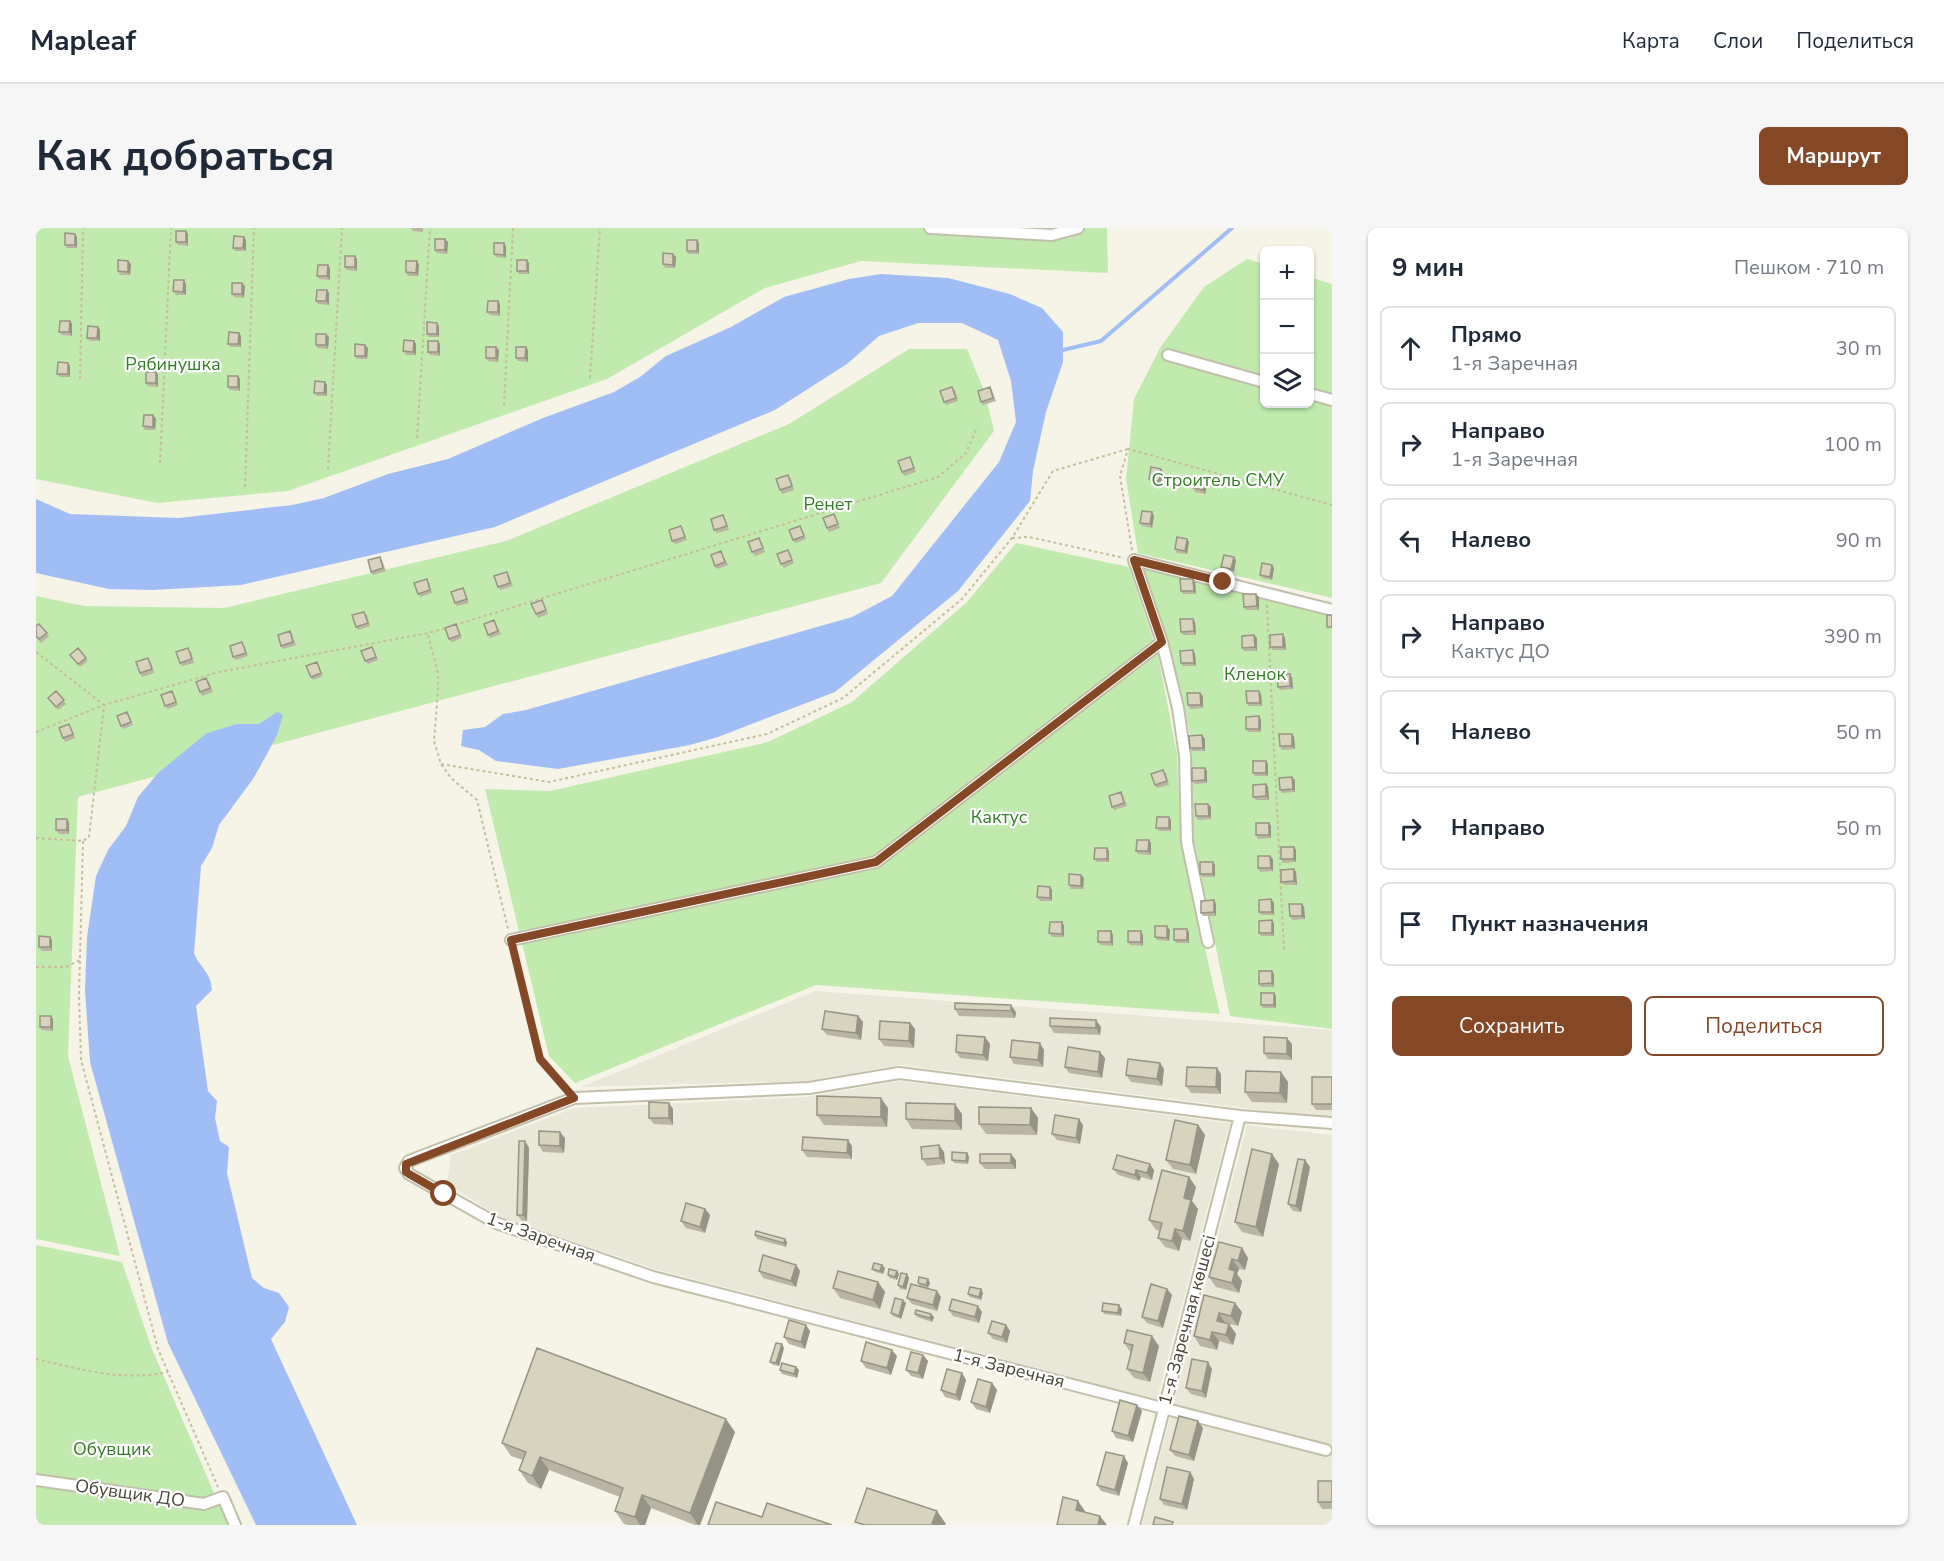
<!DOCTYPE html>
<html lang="ru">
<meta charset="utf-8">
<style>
body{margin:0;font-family:"Nunito Sans",sans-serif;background:#f6f6f7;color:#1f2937}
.controls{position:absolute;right:18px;top:18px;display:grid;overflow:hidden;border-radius:9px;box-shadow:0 2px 4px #0004}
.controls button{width:54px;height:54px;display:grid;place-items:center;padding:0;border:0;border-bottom:2px solid #e0e1e3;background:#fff;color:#1f2937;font:30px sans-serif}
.stop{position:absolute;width:18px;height:18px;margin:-14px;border:4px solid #844827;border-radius:50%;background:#fff}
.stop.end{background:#844827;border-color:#fff;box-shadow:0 2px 6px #0008}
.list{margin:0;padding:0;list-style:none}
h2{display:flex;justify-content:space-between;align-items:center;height:78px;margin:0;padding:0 24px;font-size:26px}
h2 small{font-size:20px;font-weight:400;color:#747a83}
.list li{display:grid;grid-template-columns:39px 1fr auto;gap:18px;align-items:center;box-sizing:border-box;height:84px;margin:0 12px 12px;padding:0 12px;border:2px solid #e0e1e3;border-radius:9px}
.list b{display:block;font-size:22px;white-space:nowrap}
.list p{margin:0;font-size:20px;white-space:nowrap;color:#747a83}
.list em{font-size:20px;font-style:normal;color:#747a83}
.actions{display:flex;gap:12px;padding:18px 24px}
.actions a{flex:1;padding:14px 0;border:2px solid #844827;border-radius:9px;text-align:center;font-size:21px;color:#844827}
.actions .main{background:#844827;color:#fff}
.icon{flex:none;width:33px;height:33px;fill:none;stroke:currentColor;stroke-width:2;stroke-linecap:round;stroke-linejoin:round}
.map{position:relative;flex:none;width:1296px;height:1297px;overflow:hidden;border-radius:9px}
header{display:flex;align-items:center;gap:36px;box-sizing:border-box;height:84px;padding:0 30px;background:#fff;border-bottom:2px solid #e0e1e3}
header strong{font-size:28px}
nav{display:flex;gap:33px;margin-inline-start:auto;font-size:21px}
.intro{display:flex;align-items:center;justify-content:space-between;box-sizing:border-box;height:144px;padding:0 36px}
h1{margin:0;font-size:42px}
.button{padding:15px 27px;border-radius:9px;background:#844827;color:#fff;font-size:21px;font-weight:700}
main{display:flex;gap:36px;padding:0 36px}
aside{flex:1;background:#fff;border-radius:9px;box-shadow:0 2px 4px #0004}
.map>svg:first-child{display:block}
</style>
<header>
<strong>Mapleaf</strong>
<nav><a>Карта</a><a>Слои</a><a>Поделиться</a></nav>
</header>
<div class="intro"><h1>Как добраться</h1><a class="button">Маршрут</a></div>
<main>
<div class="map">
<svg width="1296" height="1297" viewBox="0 0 1296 1297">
<rect width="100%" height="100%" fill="#f5f4e7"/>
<path fill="#e9e7d5" d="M 779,763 L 1296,802 L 1296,891 L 864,837 L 770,853 L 545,859 Z
M 863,853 L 1194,895 L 1121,1171 L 619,1041 L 464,989 L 411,956 L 415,927 L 538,880 L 771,869 Z
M 1211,897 L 1296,907 L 1296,1297 L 1106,1297 Z"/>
<path fill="#c1ebae" d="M 0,0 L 1071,0 L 1072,45 L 825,33 L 729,60 L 571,151 L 252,263 L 121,275 L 0,251 Z
M 1211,31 L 1228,36 L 1228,176 L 1274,176 L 1274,49 L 1296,56 L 1296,370 L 1102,325 L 1090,251 L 1098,171 L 1124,120 L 1168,59 Z
M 873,121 L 931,121 L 949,165 L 958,203 L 845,355 L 42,569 L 32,828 L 84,1028 L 0,1011 L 0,368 L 48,378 L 188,380 L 470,313 L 753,196 Z
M 980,315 L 1093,339 L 1122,427 L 1141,526 L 1145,616 L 1184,786 L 780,757 L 539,855 L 513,828 L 449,561 L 514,563 L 732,514 L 816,474 L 931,374 Z
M 1108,341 L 1296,385 L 1296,801 L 1194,788 L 1157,609 L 1154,506 L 1135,423 Z
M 0,1017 L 86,1034 L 116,1121 L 192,1297 L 0,1297 Z"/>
<path fill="#a0bef5" d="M 845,46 L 912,50 L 974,66 L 1006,80 L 1027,104 L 1027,134 L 1010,184 L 997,243 L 994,273 L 922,363 L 799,464 L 682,509 L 654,517 L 522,541 L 460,533 L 443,522 L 425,518 L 427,502 L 449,499 L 467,486 L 490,482 L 816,389 L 856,368 L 963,234 L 980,194 L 975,153 L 962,112 L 926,95 L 882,95 L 843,108 L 811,136 L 739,182 L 459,299 L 205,357 L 117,362 L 73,361 L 0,345 L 0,271 L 34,286 L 143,290 L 256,277 L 288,270 L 352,246 L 412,231 L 507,190 L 578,164 L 604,149 L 630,128 L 695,99 L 748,69 L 813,51 Z
M 241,484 L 247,487 L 241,507 L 231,526 L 217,551 L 183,597 L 176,620 L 165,638 L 158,725 C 164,740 175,744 176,762 L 160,778 L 172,863 L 181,873 L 179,890 L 184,913 L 193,919 L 191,945 L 216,1050 L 228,1060 L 243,1065 L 253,1079 L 249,1094 L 235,1111 L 321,1297 L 220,1297 L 132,1115 L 54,834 L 49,763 L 51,709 L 60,648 L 72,622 L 90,598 L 102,569 L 122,545 L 171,505 L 201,496 L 223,496 Z"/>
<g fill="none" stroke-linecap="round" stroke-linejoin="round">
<path stroke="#a0bef5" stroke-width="4" d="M 1027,122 L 1065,113 L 1196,0"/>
<g stroke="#c1bea9" stroke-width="14">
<path id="minor" d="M 894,0 L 1016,7 L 1042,0
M 1132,127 L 1228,154
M 1274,166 L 1296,172
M 1098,332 L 1126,414 L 1142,480 L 1149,528 L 1151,614 L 1172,714
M 1098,332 L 1296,382
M 475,712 L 840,634 L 1126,414
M 1290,1222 L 617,1049 L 460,995 L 373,946 L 369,940 L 373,933 L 538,870 L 773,860 L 863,845 L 1204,888 L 1296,895
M 0,1252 L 168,1276 L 187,1269 L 199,1297
M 1098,1297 L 1204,888"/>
</g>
<path stroke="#c4be99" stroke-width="2" stroke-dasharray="3 3" stroke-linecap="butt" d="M 554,150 L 564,0
M 44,151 L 47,0
M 468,177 L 477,0
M 381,210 L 394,0
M 124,235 L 135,0
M 292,241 L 306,0
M 209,259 L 218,0
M 976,310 L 993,309 L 1088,330
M 1096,322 L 1084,248 L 1092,221 L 1296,277
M 1231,377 L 1248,723
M 419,397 L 902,249 L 930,225 L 941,199
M 392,407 L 402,445 L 402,462 L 398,513 L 405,536 L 415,550 L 441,572 L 472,701
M 0,424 L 68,477
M 0,504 L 68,477 L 183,444 L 392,405 L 414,399
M 405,536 L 513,554 L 731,506 L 807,470 L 926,371 L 976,310 L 1017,243 L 1092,221
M 0,610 L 47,613 L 53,609 L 68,478
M 47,613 L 43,767 L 45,832 L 122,1121 L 182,1259
M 478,724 L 504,831 L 531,861
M 0,739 L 30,739 L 44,732
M 0,1131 C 44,1141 87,1154 132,1144"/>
<use href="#minor" stroke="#fff" stroke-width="10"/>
</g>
<path fill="#b9b5a2" d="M 375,0 L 387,0 L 387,4 L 377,3 Z
M 39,6 L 41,9 L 41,20 L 31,20 L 29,17 Z
M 152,6 L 152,18 L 142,17 L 140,14 Z
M 208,9 L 210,12 L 210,23 L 199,23 L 197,20 Z
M 661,12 L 663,15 L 663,26 L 653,26 L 651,23 Z
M 412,14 L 411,26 L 401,25 L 399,22 Z
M 468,15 L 470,19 L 470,30 L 460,29 L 458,26 Z
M 637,26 L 640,29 L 639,40 L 629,40 L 627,36 Z
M 321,31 L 321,43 L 311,42 L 309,39 Z
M 491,32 L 493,35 L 493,46 L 483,46 L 481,43 Z
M 381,33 L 383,37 L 382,48 L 372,48 L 370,44 Z
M 95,36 L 94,47 L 84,47 L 82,43 Z
M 294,40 L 294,52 L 283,51 L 281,48 Z
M 148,52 L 150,56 L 150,67 L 140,67 L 137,63 Z
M 206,55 L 209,58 L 208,70 L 198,69 L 196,66 Z
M 291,62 L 293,65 L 293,77 L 282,76 L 280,73 Z
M 462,73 L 464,76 L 464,88 L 454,87 L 451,84 Z
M 34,93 L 36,96 L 36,108 L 26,107 L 23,104 Z
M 401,95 L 403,98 L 403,109 L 393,109 L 391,106 Z
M 62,99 L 64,102 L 64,113 L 54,113 L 51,110 Z
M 290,106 L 293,109 L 292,121 L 282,120 L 280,117 Z
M 205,108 L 205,119 L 195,119 L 192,116 Z
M 378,113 L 380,116 L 380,127 L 370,127 L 367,123 Z
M 402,113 L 404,116 L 404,128 L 394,127 L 392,124 Z
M 329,117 L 332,120 L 331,131 L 321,131 L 319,128 Z
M 460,119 L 463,122 L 462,134 L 452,133 L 450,130 Z
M 490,119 L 492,122 L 492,134 L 482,133 L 480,130 Z
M 34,138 L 34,149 L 24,149 L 21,146 Z
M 120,144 L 122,147 L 122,159 L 112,158 L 110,155 Z
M 202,148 L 204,151 L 204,163 L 194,162 L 192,159 Z
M 291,157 L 291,168 L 281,168 L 278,165 Z
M 916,159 L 919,162 L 922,173 L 910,177 L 908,174 Z
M 954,159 L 956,162 L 960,173 L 947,177 L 945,174 Z
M 117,187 L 120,191 L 119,202 L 109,202 L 107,198 Z
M 876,233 L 880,244 L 868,248 L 866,244 Z
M 1125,241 L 1127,244 L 1125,256 L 1115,255 L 1113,251 Z
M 752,247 L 755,251 L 758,262 L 746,266 L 744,262 Z
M 1172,254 L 1169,266 L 1159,264 L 1157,260 Z
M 1116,284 L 1118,288 L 1116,300 L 1106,298 L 1104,295 Z
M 798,286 L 804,300 L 793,304 L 791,300 Z
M 689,290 L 693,302 L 681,305 L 678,302 Z
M 647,301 L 651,312 L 639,316 L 636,313 Z
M 766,301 L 770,311 L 760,315 L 757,312 Z
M 723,310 L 729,324 L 719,328 L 716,324 Z
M 1151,311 L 1153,314 L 1151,326 L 1141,325 L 1139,321 Z
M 754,325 L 758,335 L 748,340 L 745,336 Z
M 687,327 L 692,337 L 681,341 L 679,338 Z
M 344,329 L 346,332 L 350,343 L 337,347 L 335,344 Z
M 1200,332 L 1198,344 L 1188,342 L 1185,339 Z
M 1238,340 L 1236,352 L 1226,350 L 1224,347 Z
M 473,347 L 477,358 L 464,362 L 462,359 Z
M 393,354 L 396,365 L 384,369 L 382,366 Z
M 1159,354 L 1160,366 L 1147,366 L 1145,363 Z
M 429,363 L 433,375 L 421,378 L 419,375 Z
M 1223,369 L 1223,382 L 1210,382 L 1208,379 Z
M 506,372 L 512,386 L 502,390 L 500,386 Z
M 328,384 L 331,387 L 334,398 L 322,402 L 320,399 Z
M 1157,391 L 1159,394 L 1160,407 L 1147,407 L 1145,404 Z
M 458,392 L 465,406 L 454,410 L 452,407 Z
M 3,396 L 13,408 L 5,415 L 0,409 Z
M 422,400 L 426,410 L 416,414 L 413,411 Z
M 254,403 L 256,406 L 260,417 L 247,421 L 245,418 Z
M 1247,406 L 1249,410 L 1250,422 L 1237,422 L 1234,419 Z
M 1221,410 L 1221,423 L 1208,423 L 1206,420 Z
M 208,417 L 212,428 L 200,432 L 197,429 Z
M 336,419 L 342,432 L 332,436 L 329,433 Z
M 42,420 L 52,433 L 44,439 L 34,427 Z
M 1157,422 L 1159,426 L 1160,438 L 1147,438 L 1145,435 Z
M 155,423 L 158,435 L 146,438 L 144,435 Z
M 112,430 L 115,434 L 118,445 L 106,449 L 104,445 Z
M 281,434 L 287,448 L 277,452 L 275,449 Z
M 1256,449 L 1257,461 L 1244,462 L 1242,459 Z
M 173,453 L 177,464 L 166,468 L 164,464 Z
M 20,463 L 30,476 L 22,482 L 12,470 Z
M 1225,466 L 1226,478 L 1213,478 L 1211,475 Z
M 138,467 L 142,477 L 132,481 L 129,478 Z
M 1167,468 L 1167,480 L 1154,481 L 1152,477 Z
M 93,487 L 97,497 L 87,501 L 85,498 Z
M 1223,488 L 1225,492 L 1225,504 L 1212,504 L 1210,501 Z
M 35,499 L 39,510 L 29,514 L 27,510 Z
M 1256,506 L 1258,509 L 1259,521 L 1246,522 L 1244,518 Z
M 1169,511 L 1169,523 L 1156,523 L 1154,520 Z
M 1232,536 L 1232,548 L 1219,548 L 1217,545 Z
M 1127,542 L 1130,545 L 1133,557 L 1121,560 L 1119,557 Z
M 1171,543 L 1171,555 L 1159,556 L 1156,553 Z
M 1256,549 L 1259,552 L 1259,564 L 1246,565 L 1244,562 Z
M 1230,556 L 1232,559 L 1233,572 L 1220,572 L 1217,569 Z
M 1087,567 L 1091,578 L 1078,582 L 1076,579 Z
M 1175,579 L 1175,591 L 1162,592 L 1160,588 Z
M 31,591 L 33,595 L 33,606 L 23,606 L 20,602 Z
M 1135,592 L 1135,603 L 1123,603 L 1120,600 Z
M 1233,595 L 1235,598 L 1235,610 L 1222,611 L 1220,607 Z
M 1113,612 L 1115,615 L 1115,627 L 1102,626 L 1100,623 Z
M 1258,619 L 1260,622 L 1260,634 L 1247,635 L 1245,631 Z
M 1071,620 L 1073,623 L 1073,634 L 1061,634 L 1058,631 Z
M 1234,628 L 1237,631 L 1237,643 L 1224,644 L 1222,640 Z
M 1179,637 L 1179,649 L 1167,649 L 1164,646 Z
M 1258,641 L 1260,644 L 1261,657 L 1248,657 L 1245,654 Z
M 1045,647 L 1048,650 L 1047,661 L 1035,661 L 1033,657 Z
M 1014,659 L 1016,662 L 1016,673 L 1004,673 L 1001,669 Z
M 1235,671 L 1238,675 L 1238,687 L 1225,687 L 1223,684 Z
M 1178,672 L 1180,676 L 1180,688 L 1167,688 L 1165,685 Z
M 1266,676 L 1268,679 L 1269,691 L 1256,692 L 1254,688 Z
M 1026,694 L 1028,698 L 1028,709 L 1016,709 L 1013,705 Z
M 1238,695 L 1238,708 L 1225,708 L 1223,705 Z
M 1131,698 L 1134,702 L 1133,713 L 1121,712 L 1119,709 Z
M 1153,704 L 1153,715 L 1140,715 L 1138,712 Z
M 1077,707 L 1077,718 L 1065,717 L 1062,714 Z
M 1107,707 L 1107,718 L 1094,717 L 1092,714 Z
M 16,712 L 16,723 L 6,723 L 3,719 Z
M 1238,746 L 1238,759 L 1225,759 L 1223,756 Z
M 1240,768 L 1240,780 L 1227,780 L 1225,777 Z
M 919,781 L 980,784 L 979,790 L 923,788 Z
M 822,788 L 827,794 L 825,812 L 791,807 L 786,801 Z
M 17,791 L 17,803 L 6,802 L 4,799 Z
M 874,795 L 879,801 L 878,820 L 848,818 L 843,811 Z
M 1014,798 L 1065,799 L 1064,807 L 1018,805 Z
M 954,816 L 952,833 L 924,830 L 920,824 Z
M 1256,816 L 1256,832 L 1232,831 L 1228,825 Z
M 1008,822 L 1007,839 L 978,836 L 974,829 Z
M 1069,830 L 1066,850 L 1033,845 L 1029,839 Z
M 1124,835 L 1128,841 L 1126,858 L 1095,854 L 1090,847 Z
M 1185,846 L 1185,866 L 1155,865 L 1150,858 Z
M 1296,849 L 1296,882 L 1280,882 L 1276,876 Z
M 1252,854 L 1251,875 L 1216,874 L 1209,864 Z
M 852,880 L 851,899 L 788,897 L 781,887 Z
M 995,880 L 1002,890 L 1001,907 L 950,906 L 943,896 Z
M 637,881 L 637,897 L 618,896 L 613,890 Z
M 926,886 L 926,902 L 876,901 L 870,891 Z
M 1047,897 L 1044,916 L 1021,912 L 1016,906 Z
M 1162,897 L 1169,907 L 1160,946 L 1137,941 L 1130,932 Z
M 529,910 L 528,925 L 507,924 L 503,917 Z
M 489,913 L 493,920 L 491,993 L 486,993 L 481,987 Z
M 816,918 L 816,931 L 771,929 L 766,922 Z
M 908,924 L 909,936 L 891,938 L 886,931 Z
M 931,925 L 933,929 L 932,936 L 918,935 L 916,932 Z
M 980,932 L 980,941 L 949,941 L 944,935 Z
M 1243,936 L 1227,1009 L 1206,1004 L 1199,994 Z
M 1274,939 L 1265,984 L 1257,983 L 1252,976 Z
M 1077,941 L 1118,942 L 1116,952 L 1105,949 L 1103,953 L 1082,947 Z
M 1160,959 L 1156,973 L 1162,981 L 1154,1013 L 1146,1011 L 1143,1023 L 1129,1019 L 1122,1010 L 1124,1003 L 1120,1002 L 1113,992 Z
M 669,981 L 674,987 L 669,1005 L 650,1000 L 645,993 Z
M 719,1007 L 751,1014 L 750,1019 L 721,1011 Z
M 1206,1020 L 1212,1030 L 1209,1042 L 1203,1041 L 1201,1046 L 1206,1053 L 1203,1065 L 1180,1059 L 1173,1049 Z
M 760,1037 L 764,1043 L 760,1059 L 727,1050 L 723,1043 Z
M 846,1037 L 849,1040 L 847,1046 L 839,1044 L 836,1041 Z
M 861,1043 L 863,1046 L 861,1052 L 854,1050 L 852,1047 Z
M 871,1046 L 873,1050 L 870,1062 L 864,1061 L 862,1057 Z
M 892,1051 L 894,1055 L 892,1060 L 884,1058 L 882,1055 Z
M 842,1054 L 849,1064 L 844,1081 L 804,1070 L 797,1060 Z
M 1131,1061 L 1136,1067 L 1127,1100 L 1111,1095 L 1106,1089 Z
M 947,1065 L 945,1072 L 934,1069 L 932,1066 Z
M 1168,1067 L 1206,1084 L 1202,1098 L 1189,1095 L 1193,1096 L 1200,1106 L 1197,1117 L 1183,1113 L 1181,1122 L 1164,1118 L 1158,1108 Z
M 905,1069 L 901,1083 L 876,1076 L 871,1070 Z
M 870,1075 L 865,1091 L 857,1088 L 855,1085 Z
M 1086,1081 L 1085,1088 L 1068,1086 L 1066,1083 Z
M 913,1082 L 946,1084 L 943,1095 L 917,1088 Z
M 879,1086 L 895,1086 L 898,1089 L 896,1094 L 881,1089 Z
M 970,1097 L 974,1103 L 971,1115 L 957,1111 L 952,1105 Z
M 774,1103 L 769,1121 L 753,1116 L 748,1109 Z
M 1088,1115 L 1123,1118 L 1114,1154 L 1098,1150 L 1091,1141 L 1095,1125 Z
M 748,1120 L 743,1138 L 737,1137 L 734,1134 Z
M 887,1127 L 892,1133 L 887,1151 L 875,1148 L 870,1142 Z
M 861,1128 L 855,1147 L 830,1140 L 825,1133 Z
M 760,1139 L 763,1142 L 761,1150 L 746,1146 L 744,1142 Z
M 1176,1141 L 1170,1170 L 1155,1166 L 1150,1160 Z
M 926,1145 L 930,1152 L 924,1173 L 909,1169 L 905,1162 Z
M 956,1155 L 961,1162 L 954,1185 L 940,1181 L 935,1174 Z
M 1106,1183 L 1097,1214 L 1080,1210 L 1076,1203 Z
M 1167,1200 L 1158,1233 L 1139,1228 L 1134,1222 Z
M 699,1204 L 664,1297 L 659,1297 L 615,1280 L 609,1297 L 592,1297 L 588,1296 L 579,1283 L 584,1269 L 513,1242 L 505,1261 L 492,1255 L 483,1242 L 487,1232 L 475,1228 L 466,1215 Z
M 1092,1235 L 1083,1268 L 1065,1263 L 1061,1257 Z
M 1154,1244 L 1158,1251 L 1151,1282 L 1128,1277 L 1124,1271 Z
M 1296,1253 L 1296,1281 L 1286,1281 L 1282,1274 Z"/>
<path fill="#969484" d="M 150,3 L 152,6 L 152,18 L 150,14 Z
M 39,6 L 41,9 L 41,20 L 39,17 Z
M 208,9 L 210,12 L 210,23 L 207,20 Z
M 409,11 L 412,14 L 411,26 L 409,22 Z
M 661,12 L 663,15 L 663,26 L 661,23 Z
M 468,15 L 470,19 L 470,30 L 468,27 Z
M 637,26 L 640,29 L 639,40 L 637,37 Z
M 319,28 L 321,31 L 321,43 L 319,39 Z
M 491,32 L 493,35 L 493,46 L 491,43 Z
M 92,33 L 95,36 L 94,47 L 92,44 Z
M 381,33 L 383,37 L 382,48 L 380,45 Z
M 292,37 L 294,40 L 294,52 L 291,48 Z
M 148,52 L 150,56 L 150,67 L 147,64 Z
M 206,55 L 209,58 L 208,70 L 206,66 Z
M 291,62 L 293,65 L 293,77 L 290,73 Z
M 462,73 L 464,76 L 464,88 L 462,84 Z
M 34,93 L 36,96 L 36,108 L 33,104 Z
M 401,95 L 403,98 L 403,109 L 401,106 Z
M 62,99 L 64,102 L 64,113 L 61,110 Z
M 203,105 L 205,108 L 205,119 L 202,116 Z
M 290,106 L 293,109 L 292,121 L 290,117 Z
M 378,113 L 380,116 L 380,127 L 377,124 Z
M 402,113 L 404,116 L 404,128 L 402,124 Z
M 329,117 L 332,120 L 331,131 L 329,128 Z
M 460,119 L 463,122 L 462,134 L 460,130 Z
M 490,119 L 492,122 L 492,134 L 489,130 Z
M 32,135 L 34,138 L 34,149 L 32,146 Z
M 120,144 L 122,147 L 122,159 L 120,155 Z
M 202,148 L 204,151 L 204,163 L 202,159 Z
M 289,154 L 291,157 L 291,168 L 288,165 Z
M 117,187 L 120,191 L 119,202 L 117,199 Z
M 1125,241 L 1127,244 L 1125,256 L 1123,253 Z
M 1169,250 L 1172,254 L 1169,266 L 1167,262 Z
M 1116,284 L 1118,288 L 1116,300 L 1114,296 Z
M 1151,311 L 1153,314 L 1151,326 L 1149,323 Z
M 1198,329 L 1200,332 L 1198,344 L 1195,341 Z
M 1236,337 L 1238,340 L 1236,352 L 1234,349 Z
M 1157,351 L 1159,354 L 1160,366 L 1158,363 Z
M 1220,366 L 1223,369 L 1223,382 L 1221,378 Z
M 1157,391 L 1159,394 L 1160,407 L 1158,403 Z
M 1247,406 L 1249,410 L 1250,422 L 1247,419 Z
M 1218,407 L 1221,410 L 1221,423 L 1219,419 Z
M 1157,422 L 1159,426 L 1160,438 L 1158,435 Z
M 1254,446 L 1256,449 L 1257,461 L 1254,458 Z
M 1223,463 L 1225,466 L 1226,478 L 1224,475 Z
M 1164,465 L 1167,468 L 1167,480 L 1165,477 Z
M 1223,488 L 1225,492 L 1225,504 L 1223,501 Z
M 1256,506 L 1258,509 L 1259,521 L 1256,518 Z
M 1166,507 L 1169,511 L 1169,523 L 1167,520 Z
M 1230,533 L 1232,536 L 1232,548 L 1230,545 Z
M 1169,540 L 1171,543 L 1171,555 L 1169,552 Z
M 1256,549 L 1259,552 L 1259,564 L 1257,561 Z
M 1230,556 L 1232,559 L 1233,572 L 1230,568 Z
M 1172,576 L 1175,579 L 1175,591 L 1173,588 Z
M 1133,589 L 1135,592 L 1135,603 L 1133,600 Z
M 31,591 L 33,595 L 33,606 L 31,602 Z
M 1233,595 L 1235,598 L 1235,610 L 1233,607 Z
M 1113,612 L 1115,615 L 1115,627 L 1112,623 Z
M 1258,619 L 1260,622 L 1260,634 L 1258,631 Z
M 1071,620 L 1073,623 L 1073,634 L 1071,631 Z
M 1234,628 L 1237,631 L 1237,643 L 1235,640 Z
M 1177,634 L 1179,637 L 1179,649 L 1177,646 Z
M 1258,641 L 1260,644 L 1261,657 L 1258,653 Z
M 1045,647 L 1048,650 L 1047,661 L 1045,658 Z
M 1014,659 L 1016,662 L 1016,673 L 1014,670 Z
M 1235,671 L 1238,675 L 1238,687 L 1236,684 Z
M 1178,672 L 1180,676 L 1180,688 L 1178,684 Z
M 1266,676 L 1268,679 L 1269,691 L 1266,688 Z
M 1236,692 L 1238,695 L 1238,708 L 1236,705 Z
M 1026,694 L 1028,698 L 1028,709 L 1026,706 Z
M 1131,698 L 1134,702 L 1133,713 L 1131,710 Z
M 1151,701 L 1153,704 L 1153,715 L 1151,712 Z
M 1075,703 L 1077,707 L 1077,718 L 1075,714 Z
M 1105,703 L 1107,707 L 1107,718 L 1105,714 Z
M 14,709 L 16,712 L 16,723 L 14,719 Z
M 1236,743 L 1238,746 L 1238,759 L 1236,755 Z
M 1238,765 L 1240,768 L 1240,780 L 1238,777 Z
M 975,777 L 980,784 L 979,790 L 975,783 Z
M 15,788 L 17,791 L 17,803 L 15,799 Z
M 822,788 L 827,794 L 825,812 L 820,805 Z
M 1060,792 L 1065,799 L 1064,807 L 1060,800 Z
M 874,795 L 879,801 L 878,820 L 873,813 Z
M 949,809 L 954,816 L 952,833 L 947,827 Z
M 1251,810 L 1256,816 L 1256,832 L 1251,826 Z
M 1004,815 L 1008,822 L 1007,839 L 1002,832 Z
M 1064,824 L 1069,830 L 1066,850 L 1062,844 Z
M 1124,835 L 1128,841 L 1126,858 L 1121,851 Z
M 1181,840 L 1185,846 L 1185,866 L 1180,859 Z
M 1245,844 L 1252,854 L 1251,875 L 1244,865 Z
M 845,870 L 852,880 L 851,899 L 845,889 Z
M 633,875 L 637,881 L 637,897 L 633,890 Z
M 919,876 L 926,886 L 926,902 L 919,893 Z
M 995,880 L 1002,890 L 1001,907 L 994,897 Z
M 1043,891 L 1047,897 L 1044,916 L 1040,910 Z
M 1162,897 L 1169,907 L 1160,946 L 1154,937 Z
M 524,904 L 529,910 L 528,925 L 524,918 Z
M 812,912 L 816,918 L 816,931 L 811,925 Z
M 489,913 L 493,920 L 491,993 L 487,987 Z
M 903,917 L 908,924 L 909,936 L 904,930 Z
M 931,925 L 933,929 L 932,936 L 930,933 Z
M 975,926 L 980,932 L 980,941 L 975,935 Z
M 1236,926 L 1243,936 L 1227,1009 L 1220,999 Z
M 1269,932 L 1274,939 L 1265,984 L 1260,978 Z
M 1114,936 L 1118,942 L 1116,952 L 1111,945 Z
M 1100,942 L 1105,949 L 1103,953 L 1099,947 Z
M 1153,949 L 1160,959 L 1156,973 L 1162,981 L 1154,1013 L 1147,1003 L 1148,970 Z
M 669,981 L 674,987 L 669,1005 L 664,999 Z
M 1139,1001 L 1146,1011 L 1143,1023 L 1136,1013 Z
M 749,1011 L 751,1014 L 750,1019 L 748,1015 Z
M 1206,1020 L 1212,1030 L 1209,1042 L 1202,1033 Z
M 1196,1031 L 1203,1041 L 1201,1046 L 1206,1053 L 1203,1065 L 1196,1055 L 1193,1041 Z
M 760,1037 L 764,1043 L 760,1059 L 755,1053 Z
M 846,1037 L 849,1040 L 847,1046 L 844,1043 Z
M 861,1043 L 863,1046 L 861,1052 L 859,1049 Z
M 871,1046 L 873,1050 L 870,1062 L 867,1059 Z
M 892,1051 L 894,1055 L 892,1060 L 890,1057 Z
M 842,1054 L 849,1064 L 844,1081 L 837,1072 Z
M 945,1061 L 947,1065 L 945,1072 L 943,1069 Z
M 1131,1061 L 1136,1067 L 1127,1100 L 1122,1093 Z
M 901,1063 L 905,1069 L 901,1083 L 897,1077 Z
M 867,1072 L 870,1075 L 865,1091 L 863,1088 Z
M 1199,1075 L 1206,1084 L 1202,1098 L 1195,1088 Z
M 1083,1077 L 1086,1081 L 1085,1088 L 1082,1085 Z
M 942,1078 L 946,1084 L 943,1095 L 939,1089 Z
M 1183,1085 L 1189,1095 L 1181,1093 Z
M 895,1086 L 898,1089 L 896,1094 L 894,1090 Z
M 1193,1096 L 1200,1106 L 1197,1117 L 1190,1107 Z
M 770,1097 L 774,1103 L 769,1121 L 765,1114 Z
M 970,1097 L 974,1103 L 971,1115 L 966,1109 Z
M 1176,1104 L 1183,1113 L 1181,1122 L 1174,1112 Z
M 1116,1108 L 1123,1118 L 1114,1154 L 1107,1145 Z
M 746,1116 L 748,1120 L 743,1138 L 740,1135 Z
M 856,1122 L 861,1128 L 855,1147 L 851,1140 Z
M 887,1127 L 892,1133 L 887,1151 L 882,1145 Z
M 1172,1134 L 1176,1141 L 1170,1170 L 1166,1163 Z
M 760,1139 L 763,1142 L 761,1150 L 758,1146 Z
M 926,1145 L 930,1152 L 924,1173 L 920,1167 Z
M 956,1155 L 961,1162 L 954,1185 L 950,1179 Z
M 1101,1177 L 1106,1183 L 1097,1214 L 1092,1208 Z
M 690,1191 L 699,1204 L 664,1297 L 662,1297 L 654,1285 Z
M 1162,1193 L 1167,1200 L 1158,1233 L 1153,1227 Z
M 1088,1228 L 1092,1235 L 1083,1268 L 1079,1262 Z
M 504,1229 L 513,1242 L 505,1261 L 496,1248 Z
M 1154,1244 L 1158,1251 L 1151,1282 L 1146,1276 Z
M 606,1267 L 615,1280 L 609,1297 L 604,1297 L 599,1289 Z
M 1042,1273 L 1051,1286 L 1040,1282 Z
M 901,1283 L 910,1296 L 909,1297 L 897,1297 L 896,1295 Z
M 1064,1288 L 1071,1297 L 1062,1297 Z"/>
<path fill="#d7d3bc" stroke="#969484" stroke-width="1.5" d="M 140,3 L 150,3 L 150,14 L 140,14 Z
M 29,5 L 39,6 L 39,17 L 29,17 Z
M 198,8 L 208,9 L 207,20 L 197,20 Z
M 399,11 L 409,11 L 409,22 L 399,22 Z
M 651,12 L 661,12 L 661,23 L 651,23 Z
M 458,15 L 468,15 L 468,27 L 458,26 Z
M 627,25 L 637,26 L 637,37 L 627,36 Z
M 309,28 L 319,28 L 319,39 L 309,39 Z
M 82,32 L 92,33 L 92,44 L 82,43 Z
M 481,32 L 491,32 L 491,43 L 481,43 Z
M 370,33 L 381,33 L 380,45 L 370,44 Z
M 282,37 L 292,37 L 291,48 L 281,48 Z
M 138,52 L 148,52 L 147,64 L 137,63 Z
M 196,55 L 206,55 L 206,66 L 196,66 Z
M 281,62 L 291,62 L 290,73 L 280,73 Z
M 452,73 L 462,73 L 462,84 L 451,84 Z
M 24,93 L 34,93 L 33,104 L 23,104 Z
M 391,94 L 401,95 L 401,106 L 391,106 Z
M 52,98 L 62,99 L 61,110 L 51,110 Z
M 193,104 L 203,105 L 202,116 L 192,116 Z
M 280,106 L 290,106 L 290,117 L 280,117 Z
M 368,112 L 378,113 L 377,124 L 367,123 Z
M 392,113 L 402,113 L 402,124 L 392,124 Z
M 319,116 L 329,117 L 329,128 L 319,128 Z
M 450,119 L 460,119 L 460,130 L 450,130 Z
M 480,119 L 490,119 L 489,130 L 480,130 Z
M 22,134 L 32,135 L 32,146 L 21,146 Z
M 110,144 L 120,144 L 120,155 L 110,155 Z
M 192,148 L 202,148 L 202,159 L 192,159 Z
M 279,153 L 289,154 L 288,165 L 278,165 Z
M 916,159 L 920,170 L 908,174 L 904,163 Z
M 954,159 L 957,170 L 945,174 L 942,163 Z
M 108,187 L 117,187 L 117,199 L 107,198 Z
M 874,229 L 878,240 L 866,244 L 862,233 Z
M 1115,239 L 1125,241 L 1123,253 L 1113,251 Z
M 752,247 L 756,258 L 744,262 L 740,251 Z
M 1159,249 L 1169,250 L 1167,262 L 1157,260 Z
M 1106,283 L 1116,284 L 1114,296 L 1104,295 Z
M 798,286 L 802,296 L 791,300 L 787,290 Z
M 687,287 L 691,298 L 678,302 L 675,291 Z
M 645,298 L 649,309 L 636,313 L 633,302 Z
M 764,298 L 768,308 L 757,312 L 753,302 Z
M 1141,309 L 1151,311 L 1149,323 L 1139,321 Z
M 723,310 L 727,320 L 716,324 L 712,314 Z
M 752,322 L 756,332 L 745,336 L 741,326 Z
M 685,323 L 689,334 L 679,338 L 675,327 Z
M 1188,327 L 1198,329 L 1195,341 L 1185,339 Z
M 344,329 L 347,340 L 335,344 L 332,332 Z
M 1226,335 L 1236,337 L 1234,349 L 1224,347 Z
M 471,344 L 474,355 L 462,359 L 458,348 Z
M 391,351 L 394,362 L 382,366 L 378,355 Z
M 1144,351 L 1157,351 L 1158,363 L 1145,363 Z
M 427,360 L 431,371 L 419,375 L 415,364 Z
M 1207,366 L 1220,366 L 1221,378 L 1208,379 Z
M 506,372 L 510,382 L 500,386 L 495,376 Z
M 328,384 L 332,395 L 320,399 L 316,387 Z
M 1291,387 L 1296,387 L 1296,399 L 1291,399 Z
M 1144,391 L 1157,391 L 1158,403 L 1145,404 Z
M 458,392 L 462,403 L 452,407 L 448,396 Z
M 3,396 L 11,405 L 3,411 L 0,408 L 0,398 Z
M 420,396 L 424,407 L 413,411 L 409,400 Z
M 254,403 L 257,414 L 245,418 L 242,407 Z
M 1247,406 L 1247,419 L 1234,419 L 1234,407 Z
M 1218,407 L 1219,419 L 1206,420 L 1206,408 Z
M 206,414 L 210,425 L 197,429 L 194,418 Z
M 336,419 L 340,429 L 329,433 L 325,423 Z
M 42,420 L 50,430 L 42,436 L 34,427 Z
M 152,420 L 156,431 L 144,435 L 140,424 Z
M 1157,422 L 1158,435 L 1145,435 L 1144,423 Z
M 112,430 L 116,441 L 104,445 L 100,434 Z
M 281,434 L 285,445 L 275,449 L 270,438 Z
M 1241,446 L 1254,446 L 1254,458 L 1242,459 Z
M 170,450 L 174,460 L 164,464 L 160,454 Z
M 20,463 L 28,472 L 20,479 L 12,470 Z
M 136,463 L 140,474 L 129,478 L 125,467 Z
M 1210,463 L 1223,463 L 1224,475 L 1211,475 Z
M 1151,465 L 1164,465 L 1165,477 L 1152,477 Z
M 91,484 L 95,494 L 85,498 L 81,488 Z
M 1223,488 L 1223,501 L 1210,501 L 1210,489 Z
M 33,496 L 37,506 L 27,510 L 23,500 Z
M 1243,506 L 1256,506 L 1256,518 L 1244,518 Z
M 1166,507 L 1167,520 L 1154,520 L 1153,508 Z
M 1217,533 L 1230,533 L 1230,545 L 1217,545 Z
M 1156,540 L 1169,540 L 1169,552 L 1156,553 Z
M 1127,542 L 1131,553 L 1119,557 L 1115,546 Z
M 1256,549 L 1257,561 L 1244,562 L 1243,550 Z
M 1230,556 L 1230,568 L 1217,569 L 1217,557 Z
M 1085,564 L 1088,575 L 1076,579 L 1073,568 Z
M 1159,576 L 1172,576 L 1173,588 L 1160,588 Z
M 1121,589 L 1133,589 L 1133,600 L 1120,600 Z
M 20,591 L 31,591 L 31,602 L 20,602 Z
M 1220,595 L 1233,595 L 1233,607 L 1220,607 Z
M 1101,612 L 1113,612 L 1112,623 L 1100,623 Z
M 1245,619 L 1258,619 L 1258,631 L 1245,631 Z
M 1059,620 L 1071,620 L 1071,631 L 1058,631 Z
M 1222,628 L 1234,628 L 1235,640 L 1222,640 Z
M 1164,634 L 1177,634 L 1177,646 L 1164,646 Z
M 1258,641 L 1258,653 L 1245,654 L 1245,642 Z
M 1033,646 L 1045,647 L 1045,658 L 1033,657 Z
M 1002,658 L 1014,659 L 1014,670 L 1001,669 Z
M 1235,671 L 1236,684 L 1223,684 L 1223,672 Z
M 1178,672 L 1178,684 L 1165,685 L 1165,673 Z
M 1253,676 L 1266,676 L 1266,688 L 1254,688 Z
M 1236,692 L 1236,705 L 1223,705 L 1223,693 Z
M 1014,694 L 1026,694 L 1026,706 L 1013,705 Z
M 1119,698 L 1131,698 L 1131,710 L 1119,709 Z
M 1138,701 L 1151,701 L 1151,712 L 1138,712 Z
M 1062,703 L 1075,703 L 1075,714 L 1062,714 Z
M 1092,703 L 1105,703 L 1105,714 L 1092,714 Z
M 3,708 L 14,709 L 14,719 L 3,719 Z
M 1223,743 L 1236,743 L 1236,755 L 1223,756 Z
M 1225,765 L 1238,765 L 1238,777 L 1225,777 Z
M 919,775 L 975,777 L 975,783 L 919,781 Z
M 789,783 L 822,788 L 820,805 L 786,801 Z
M 4,788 L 15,788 L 15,799 L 4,799 Z
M 1014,790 L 1060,792 L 1060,800 L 1014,798 Z
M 844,793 L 874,795 L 873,813 L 843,811 Z
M 921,807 L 949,809 L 947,827 L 920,824 Z
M 1228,809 L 1251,810 L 1251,826 L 1228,825 Z
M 976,812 L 1004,815 L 1002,832 L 974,829 Z
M 1032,819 L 1064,824 L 1062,844 L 1029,839 Z
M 1092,831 L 1124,835 L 1121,851 L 1090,847 Z
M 1151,839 L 1181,840 L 1180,859 L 1150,858 Z
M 1210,843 L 1245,844 L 1244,865 L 1209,864 Z
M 1276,849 L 1296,849 L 1296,876 L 1276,876 Z
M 781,868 L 845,870 L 845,889 L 781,887 Z
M 613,874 L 633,875 L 633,890 L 613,890 Z
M 870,875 L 919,876 L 919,893 L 870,891 Z
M 943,879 L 995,880 L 994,897 L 943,896 Z
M 1019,887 L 1043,891 L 1040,910 L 1016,906 Z
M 1139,892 L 1162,897 L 1154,937 L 1130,932 Z
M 503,903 L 524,904 L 524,918 L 503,917 Z
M 767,909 L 812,912 L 811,925 L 766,922 Z
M 483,913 L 489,913 L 487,987 L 481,987 Z
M 903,917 L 904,930 L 886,931 L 885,919 Z
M 1216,921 L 1236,926 L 1220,999 L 1199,994 Z
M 916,924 L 931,925 L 930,933 L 916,932 Z
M 944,926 L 975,926 L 975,935 L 944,935 Z
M 1081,927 L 1114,936 L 1111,945 L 1100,942 L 1099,947 L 1077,941 Z
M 1262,931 L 1269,932 L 1260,978 L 1252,976 Z
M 1126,942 L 1153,949 L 1148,970 L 1155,972 L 1147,1003 L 1139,1001 L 1136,1013 L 1122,1010 L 1126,995 L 1113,992 Z
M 650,975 L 669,981 L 664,999 L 645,993 Z
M 720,1003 L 749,1011 L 748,1015 L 719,1007 Z
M 1183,1014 L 1206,1020 L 1202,1033 L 1196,1031 L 1193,1041 L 1199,1043 L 1196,1055 L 1173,1049 Z
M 727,1027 L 760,1037 L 755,1053 L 723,1043 Z
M 838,1035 L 846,1037 L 844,1043 L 836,1041 Z
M 853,1041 L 861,1043 L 859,1049 L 852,1047 Z
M 802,1043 L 842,1054 L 837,1072 L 797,1060 Z
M 865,1045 L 871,1046 L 867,1059 L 862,1057 Z
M 883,1049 L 892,1051 L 890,1057 L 882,1055 Z
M 875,1056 L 901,1063 L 897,1077 L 871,1070 Z
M 1115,1056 L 1131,1061 L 1122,1093 L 1106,1089 Z
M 934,1059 L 945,1061 L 943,1069 L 932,1066 Z
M 1168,1067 L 1199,1075 L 1195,1088 L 1183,1085 L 1181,1093 L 1193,1096 L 1190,1107 L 1176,1104 L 1174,1112 L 1158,1108 Z
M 859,1070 L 867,1072 L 863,1088 L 855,1085 Z
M 916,1071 L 942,1078 L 939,1089 L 913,1082 Z
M 1067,1075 L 1083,1077 L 1082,1085 L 1066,1083 Z
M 880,1082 L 895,1086 L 894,1090 L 879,1086 Z
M 753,1092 L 770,1097 L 765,1114 L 748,1109 Z
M 956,1093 L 970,1097 L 966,1109 L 952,1105 Z
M 1091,1102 L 1116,1108 L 1107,1145 L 1091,1141 L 1097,1117 L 1088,1115 Z
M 830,1114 L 856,1122 L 851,1140 L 825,1133 Z
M 740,1115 L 746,1116 L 740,1135 L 734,1134 Z
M 501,1120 L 690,1191 L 654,1285 L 606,1267 L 599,1289 L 579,1283 L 587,1260 L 504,1229 L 496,1248 L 483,1242 L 490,1224 L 466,1215 Z
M 875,1124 L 887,1127 L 882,1145 L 870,1142 Z
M 1156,1131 L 1172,1134 L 1166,1163 L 1150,1160 Z
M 746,1135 L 760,1139 L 758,1146 L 744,1142 Z
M 911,1141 L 926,1145 L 920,1167 L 905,1162 Z
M 942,1151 L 956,1155 L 950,1179 L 935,1174 Z
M 1084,1172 L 1101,1177 L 1092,1208 L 1076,1203 Z
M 1143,1188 L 1162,1193 L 1153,1227 L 1134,1222 Z
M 1070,1224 L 1088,1228 L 1079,1262 L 1061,1257 Z
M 1131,1239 L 1154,1244 L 1146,1276 L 1124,1271 Z
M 1282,1253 L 1296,1253 L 1296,1274 L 1282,1274 Z
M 831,1260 L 901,1283 L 896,1295 L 901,1297 L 829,1297 L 819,1294 Z
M 1027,1269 L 1042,1273 L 1040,1282 L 1064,1288 L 1062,1297 L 1021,1297 Z
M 680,1274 L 726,1289 L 731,1275 L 796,1297 L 672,1297 Z
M 1119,1289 L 1137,1294 L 1136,1297 L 1117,1297 Z"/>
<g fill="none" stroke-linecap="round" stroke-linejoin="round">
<path stroke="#844827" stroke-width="8" d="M 408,966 L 373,946 L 370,944 L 370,936 L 538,870 L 504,831 L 475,712 L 840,634 L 1126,414 L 1098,332 L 1187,354"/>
</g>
<g text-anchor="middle" stroke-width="4.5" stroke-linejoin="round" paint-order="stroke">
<g font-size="18" fill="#327e24" stroke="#fff">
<text x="137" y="142">Рябинушка</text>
<text x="1182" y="258">Строитель СМУ</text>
<text x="792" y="282">Ренет</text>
<text x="1219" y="452">Кленок</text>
<text x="963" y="595">Кактус</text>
<text x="76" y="1227">Обувщик</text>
</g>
<g font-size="18" fill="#484536" stroke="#fff">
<text transform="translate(505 1009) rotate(20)" y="6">1-я Заречная</text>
<text transform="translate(1151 1092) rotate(-75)" y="6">1-я Заречная көшесі</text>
<text transform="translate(973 1140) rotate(14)" y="6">1-я Заречная</text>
<text transform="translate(94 1265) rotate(8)" y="6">Обувщик ДО</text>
</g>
</g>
</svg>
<div class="controls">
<button>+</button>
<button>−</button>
<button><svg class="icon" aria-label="layers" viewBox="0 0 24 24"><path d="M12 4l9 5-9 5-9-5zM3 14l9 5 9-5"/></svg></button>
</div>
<div class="stop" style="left:408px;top:966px"></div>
<div class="stop end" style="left:1187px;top:354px"></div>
</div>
<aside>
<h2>9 мин<small>Пешком · 710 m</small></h2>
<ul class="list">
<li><svg class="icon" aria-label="ahead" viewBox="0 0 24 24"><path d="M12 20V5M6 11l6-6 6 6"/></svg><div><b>Прямо</b><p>1-я Заречная</p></div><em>30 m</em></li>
<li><svg class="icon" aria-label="right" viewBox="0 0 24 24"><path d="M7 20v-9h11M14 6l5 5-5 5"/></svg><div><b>Направо</b><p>1-я Заречная</p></div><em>100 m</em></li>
<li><svg class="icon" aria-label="left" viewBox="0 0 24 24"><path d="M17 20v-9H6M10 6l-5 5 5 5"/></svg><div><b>Налево</b></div><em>90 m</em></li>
<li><svg class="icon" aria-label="right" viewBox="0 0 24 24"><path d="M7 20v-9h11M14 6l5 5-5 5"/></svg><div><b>Направо</b><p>Кактус ДО</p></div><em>390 m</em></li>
<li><svg class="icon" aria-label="left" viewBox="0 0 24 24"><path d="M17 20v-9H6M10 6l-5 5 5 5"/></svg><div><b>Налево</b></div><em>50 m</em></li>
<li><svg class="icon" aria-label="right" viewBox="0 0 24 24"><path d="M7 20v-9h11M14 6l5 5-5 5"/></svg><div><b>Направо</b></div><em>50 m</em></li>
<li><svg class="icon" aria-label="arrive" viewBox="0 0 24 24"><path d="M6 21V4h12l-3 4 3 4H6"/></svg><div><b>Пункт назначения</b></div></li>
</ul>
<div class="actions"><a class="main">Сохранить</a><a>Поделиться</a></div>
</aside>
</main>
